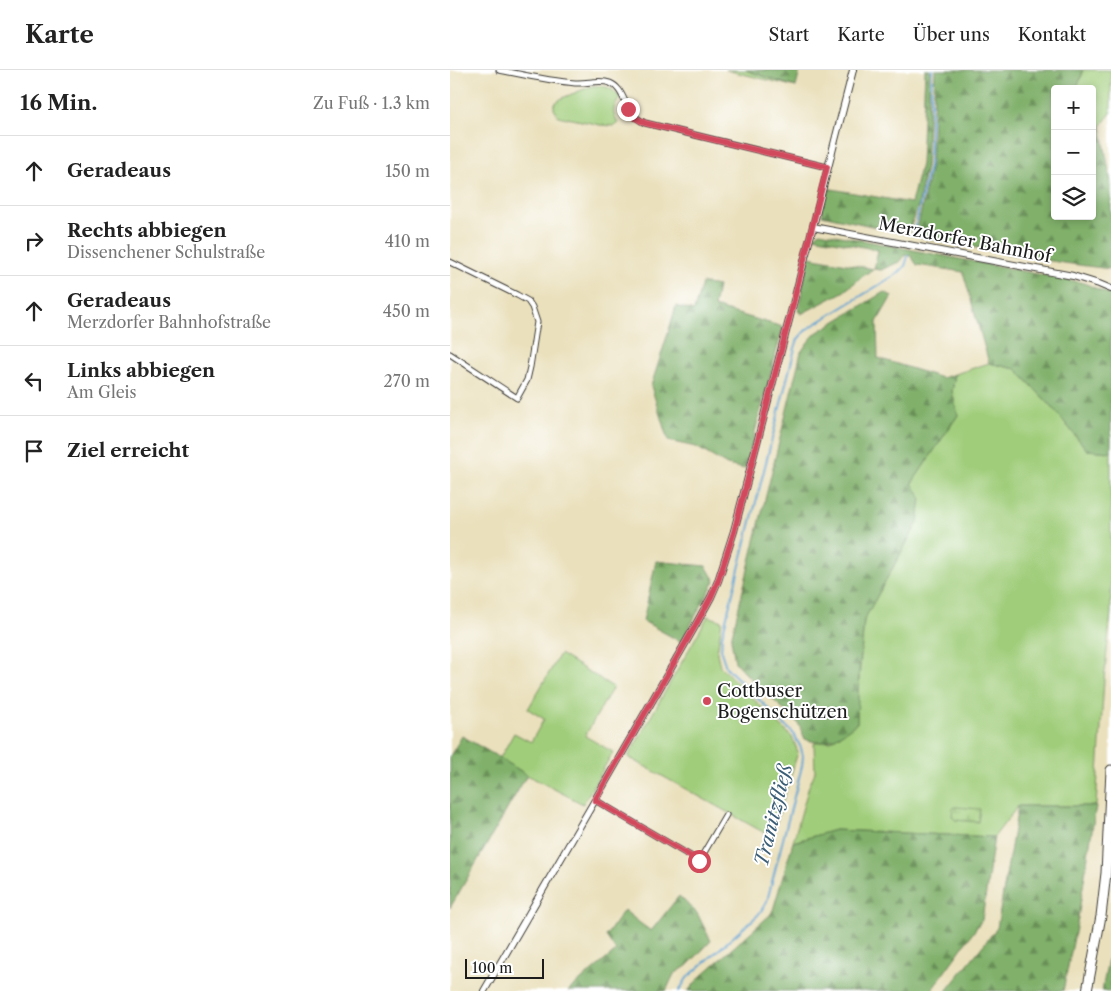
<!DOCTYPE html>
<html lang="de">
<meta charset="utf-8">
<style>
body{margin:0;font-family:"Libre Caslon Text",serif;background:#f6f6f6;color:#222}
.controls{position:absolute;right:15px;top:15px;display:grid;overflow:hidden;border-radius:5px;box-shadow:0 2px 8px #0003}
.controls button{width:45px;height:45px;display:grid;place-items:center;padding:0;border:0;border-bottom:1px solid #e0e0e0;background:#fff;color:#222;font:25px sans-serif}
.scale{position:absolute;left:15px;bottom:12px;width:79px;box-sizing:border-box;padding-left:5px;border:2px solid #1c1c1c;border-top:0;font-size:14px;line-height:18px;white-space:nowrap;color:#1c1c1c;-webkit-text-stroke:4px #fff;paint-order:stroke}
.stop{position:absolute;width:15px;height:15px;margin:-11px;border:4px solid #d1495b;border-radius:50%;background:#fff}
.stop.end{background:#d1495b;border-color:#fff;box-shadow:0 1px 5px #0008}
.list{margin:0;padding:0;list-style:none}
h2{display:flex;justify-content:space-between;align-items:center;height:65px;margin:0;padding:0 20px;font-size:21px}
h2 small{font-size:16px;font-weight:400;color:#767676}
.list li{display:grid;grid-template-columns:32px 1fr auto;gap:15px;align-items:center;box-sizing:border-box;height:70px;padding:0 20px;border-top:1px solid #e0e0e0}
.list b{display:block;font-size:19px;white-space:nowrap}
.list p{margin:0;font-size:16px;white-space:nowrap;color:#767676}
.list em{font-size:16px;font-style:normal;color:#767676}
.icon{flex:none;width:28px;height:28px;fill:none;stroke:currentColor;stroke-width:2;stroke-linecap:round;stroke-linejoin:round}
.map{position:relative;flex:none;width:661px;height:921px;overflow:hidden}
header{display:flex;align-items:center;gap:30px;box-sizing:border-box;height:70px;padding:0 25px;background:#fff;border-bottom:1px solid #e0e0e0}
header strong{font-size:24px}
nav{display:flex;gap:28px;margin-inline-start:auto;font-size:18px}
main{display:flex}
aside{flex:1;background:#fff}
.map>svg:first-child{display:block}
</style>
<header>
<strong>Karte</strong>
<nav><a>Start</a><a>Karte</a><a>Über uns</a><a>Kontakt</a></nav>
</header>
<main>
<aside>
<h2>16 Min.<small>Zu Fuß · 1.3 km</small></h2>
<ul class="list">
<li><svg class="icon" aria-label="ahead" viewBox="0 0 24 24"><path d="M12 20V5M6 11l6-6 6 6"/></svg><div><b>Geradeaus</b></div><em>150 m</em></li>
<li><svg class="icon" aria-label="right" viewBox="0 0 24 24"><path d="M7 20v-9h11M14 6l5 5-5 5"/></svg><div><b>Rechts abbiegen</b><p>Dissenchener Schulstraße</p></div><em>410 m</em></li>
<li><svg class="icon" aria-label="ahead" viewBox="0 0 24 24"><path d="M12 20V5M6 11l6-6 6 6"/></svg><div><b>Geradeaus</b><p>Merzdorfer Bahnhofstraße</p></div><em>450 m</em></li>
<li><svg class="icon" aria-label="left" viewBox="0 0 24 24"><path d="M17 20v-9H6M10 6l-5 5 5 5"/></svg><div><b>Links abbiegen</b><p>Am Gleis</p></div><em>270 m</em></li>
<li><svg class="icon" aria-label="arrive" viewBox="0 0 24 24"><path d="M6 21V4h12l-3 4 3 4H6"/></svg><div><b>Ziel erreicht</b></div></li>
</ul>
</aside>
<div class="map">
<svg width="661" height="921" viewBox="0 0 661 921">
<defs>
<pattern id="forest-firs" width="22" height="20" patternUnits="userSpaceOnUse" patternTransform="scale(1.25)"><rect width="22" height="20" fill="#80b06a"/><path d="M5 1l3.5 6h-7zM16 11l3.5 6h-7z" fill="#688e56"/></pattern>
<pattern id="wetland-marsh" width="20" height="14" patternUnits="userSpaceOnUse" patternTransform="scale(1.25)"><rect width="20" height="14" fill="#a0cd7a"/><path d="M1 5h8M5 5V1M11 12h8M15 12V8" fill="none" stroke="#89af69"/></pattern>
</defs>
<rect width="100%" height="100%" fill="#fff"/>
<filter id="ink" filterUnits="userSpaceOnUse"><feTurbulence type="fractalNoise" baseFrequency=".02" numOctaves="2"/><feDisplacementMap in="SourceGraphic" scale="10" xChannelSelector="R" yChannelSelector="G"/><feConvolveMatrix kernelMatrix="1 2 1 2 8 2 1 2 1" color-interpolation-filters="sRGB"/></filter>
<filter id="wash" filterUnits="userSpaceOnUse"><feTurbulence type="fractalNoise" baseFrequency=".0096" numOctaves="4" result="noise"/><feDisplacementMap in="SourceGraphic" scale="20" xChannelSelector="R" yChannelSelector="G"/><feGaussianBlur stdDeviation="1.12" result="paint"/><feColorMatrix in="noise" values="0 0 0 0 0 0 0 0 0 0 0 0 0 0 0 0 0 1.4 0 .05"/><feComposite in="paint" operator="in"/></filter>
<g filter="url(#wash)">
<rect width="100%" height="100%" fill="#eae0bc"/>
<path fill="#a0cd7a" stroke="#5e744b" d="M 276,0 L 295,0 L 346,17 Z
M 632,0 L 661,0 L 661,43 L 651,56 L 642,50 L 642,19 L 626,19 L 632,5 Z
M 142,16 C 156,15 161,17 170,28 C 163,38 161,42 168,53 L 164,56 L 150,55 L 108,46 L 104,39 L 104,34 L 112,28 Z
M 539,293 L 566,299 L 603,338 L 637,380 L 661,382 L 661,543 L 654,610 L 646,736 L 568,736 L 544,767 L 385,760 L 343,772 L 359,716 L 365,702 L 364,673 L 381,671 L 407,653 L 407,635 L 414,550 L 468,452 L 462,413 L 508,345 L 502,322 L 505,304 Z
M 258,546 L 272,551 L 267,583 L 270,596 L 342,667 L 348,682 L 322,767 L 178,687 Z
M 110,584 L 163,617 L 135,666 L 163,682 L 133,734 L 77,705 L 50,688 L 64,663 L 81,672 L 94,649 L 78,639 Z"/>
<path fill="url(#forest-firs)" stroke="#4e6643" d="M 295,0 L 350,0 L 346,17 Z
M 475,0 L 480,0 L 476,96 L 468,136 L 458,164 L 372,145 L 373,142 C 369,136 374,126 376,118 L 461,133 L 471,94 Z
M 485,0 L 632,0 L 632,5 L 626,19 L 605,19 L 605,146 L 642,146 L 642,50 L 651,56 L 661,113 L 661,199 C 596,192 533,179 469,167 L 467,164 L 467,160 L 481,95 Z
M 370,162 L 634,213 L 661,225 L 661,382 L 637,380 L 603,338 L 566,299 L 539,293 L 513,202 L 467,195 L 461,186 L 455,185 L 451,191 L 431,200 L 424,199 L 417,203 L 393,222 L 351,244 L 348,241 L 359,187 L 424,199 L 428,180 L 364,167 Z
M 252,213 L 268,216 L 264,237 L 333,257 L 295,399 L 277,395 L 246,377 L 218,371 L 201,316 L 219,260 L 226,236 L 244,241 Z
M 434,222 L 442,226 L 427,252 L 428,288 L 492,308 L 505,304 L 502,322 L 508,345 L 462,413 L 471,428 L 468,452 L 414,550 L 409,602 L 407,653 C 390,665 377,678 355,669 L 348,653 L 295,603 L 285,592 L 281,569 L 351,282 L 358,272 L 366,263 Z
M 206,491 L 256,496 L 265,511 L 231,572 L 193,551 Z
M 12,666 L 50,688 L 77,705 L 0,838 L 0,686 Z
M 568,736 L 646,736 L 628,848 L 613,921 L 496,921 L 547,858 Z
M 385,760 L 544,767 L 532,850 L 481,921 L 238,921 L 251,906 L 320,845 L 323,840 L 343,772 Z
M 229,826 L 247,843 L 261,871 L 237,896 L 224,904 L 216,921 L 118,921 L 166,881 L 156,866 L 174,840 L 190,853 L 201,861 Z
M 661,873 L 661,921 L 652,921 Z"/>
<path fill="url(#wetland-marsh)" stroke="#5e744b" d="M 506,737 L 530,739 L 528,752 L 505,750 L 502,746 L 503,738 Z"/>
<g fill="none" stroke-linecap="round" stroke-linejoin="round">
<path stroke="#5ca1d1" stroke-width="2" d="M 463,165 L 479,96 L 482,0
M 229,921 L 237,908 L 308,845 L 311,841 L 317,831 L 352,696 L 353,686 L 351,678 L 343,663 L 276,597 L 271,582 L 272,566 L 345,278 L 348,269 L 357,259 L 447,204 L 455,196 L 458,186"/>
</g>
</g>
<g filter="url(#ink)">
<g fill="none" stroke-linecap="round" stroke-linejoin="round">
<g stroke="#3b3934" stroke-width="7">
<path id="minor" d="M 49,0 C 74,5 100,11 125,13 C 137,14 149,9 160,13 C 177,20 172,43 195,53 L 377,97
M 0,192 L 67,225 L 78,231 L 82,237 L 87,252 L 80,297 L 77,310 L 67,328 L 0,284
M 145,730 L 249,791 L 276,745"/>
</g>
<g stroke="#3b3934" stroke-width="8">
<path id="tertiary" d="M 363,157 L 623,206 L 649,214 L 661,219
M 34,921 L 145,730 L 244,558 L 261,527 L 268,511 L 284,461 L 339,250 L 403,0"/>
</g>
<g stroke="#3b3934" stroke-width="11">
<path id="primary" d="M 637,921 L 651,846 L 656,803 L 661,700"/>
</g>
<use href="#minor" stroke="#fff" stroke-width="5"/>
<use href="#tertiary" stroke="#fff" stroke-width="6"/>
<use href="#primary" stroke="#fff" stroke-width="9"/>
</g>
</g>
<g fill="none" stroke-linecap="round" stroke-linejoin="round" filter="url(#ink)">
<path stroke="#d1495b" stroke-width="6" d="M 178,39 L 184,47 L 195,53 L 377,97 L 339,250 L 284,462 L 268,511 L 261,527 L 244,558 L 145,730 L 249,791"/>
</g>
<circle fill="#d1495b" stroke="#fff" stroke-width="2" cx="257" cy="631" r="5"/>
<g text-anchor="middle" stroke-width="4" stroke-linejoin="round" paint-order="stroke">
<g font-size="18" fill="#1c1c1c" stroke="#fff">
<text transform="translate(515 170) rotate(11)" y="6">Merzdorfer Bahnhof</text>
</g>
<g font-size="18" fill="#1c1c1c" stroke="#fff" text-anchor="start">
<text x="267" y="627">Cottbuser<tspan x="267" dy="21">Bogenschützen</tspan></text>
</g>
<g font-size="19" font-style="italic" fill="#3c5e76" stroke="#fff">
<text transform="translate(323 745) rotate(-76)" y="7">Tranitzfließ</text>
</g>
</g>
</svg>
<div class="controls">
<button>+</button>
<button>−</button>
<button><svg class="icon" aria-label="layers" viewBox="0 0 24 24"><path d="M12 4l9 5-9 5-9-5zM3 14l9 5 9-5"/></svg></button>
</div>
<div class="scale">100 m</div>
<div class="stop" style="left:249px;top:791px"></div>
<div class="stop end" style="left:178px;top:39px"></div>
</div>
</main>
